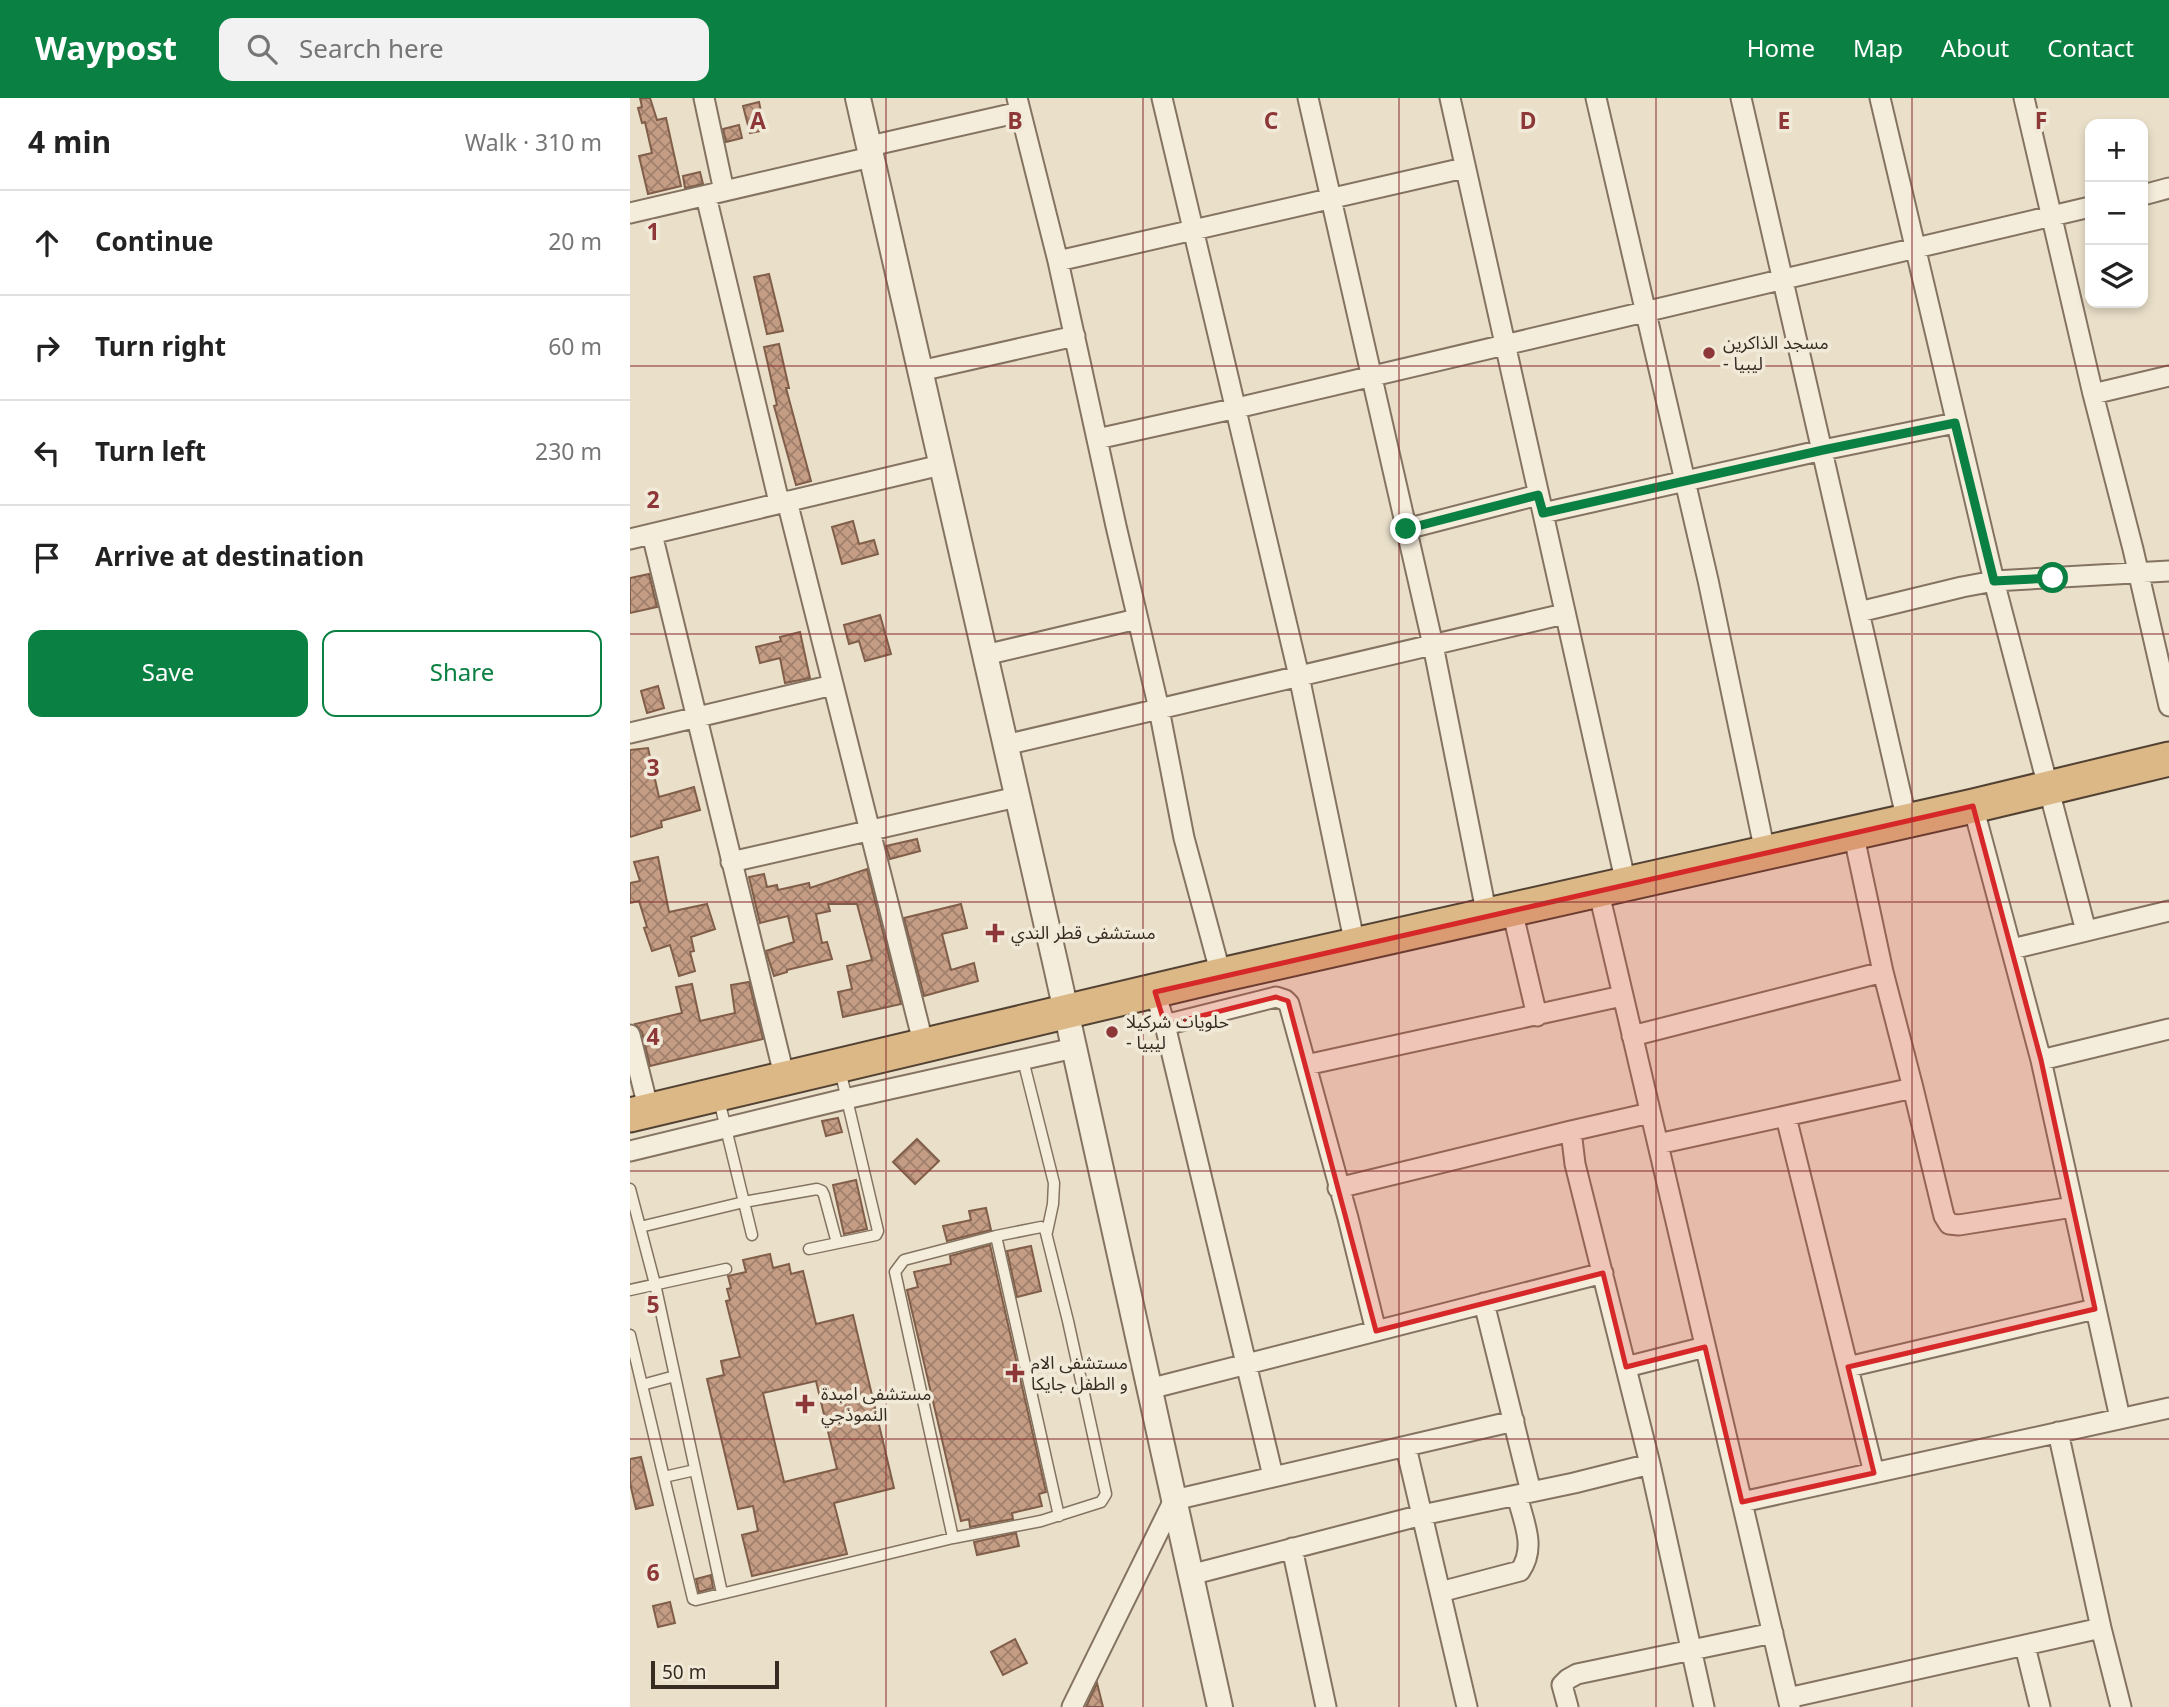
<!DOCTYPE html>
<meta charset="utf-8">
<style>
body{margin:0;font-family:Georgia,"Noto Sans Arabic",serif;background:#f2f2f2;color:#222}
.controls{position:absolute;right:21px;top:21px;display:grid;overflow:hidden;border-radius:14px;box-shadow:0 4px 10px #0003}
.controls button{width:63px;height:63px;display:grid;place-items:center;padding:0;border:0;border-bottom:2px solid #e0e0e0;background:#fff;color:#222;font:35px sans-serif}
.scale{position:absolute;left:21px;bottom:18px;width:128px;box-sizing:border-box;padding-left:7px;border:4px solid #372c22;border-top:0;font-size:19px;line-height:24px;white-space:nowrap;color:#372c22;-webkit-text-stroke:5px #f2ead8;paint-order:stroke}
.stop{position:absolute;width:21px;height:21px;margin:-16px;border:5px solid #0b8043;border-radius:50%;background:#fff}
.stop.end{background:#0b8043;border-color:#fff;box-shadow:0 2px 7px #0008}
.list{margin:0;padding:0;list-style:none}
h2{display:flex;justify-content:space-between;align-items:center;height:91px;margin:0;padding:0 28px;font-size:30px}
h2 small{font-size:23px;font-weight:400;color:#767676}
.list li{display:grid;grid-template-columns:46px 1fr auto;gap:21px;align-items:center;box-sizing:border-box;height:105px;padding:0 28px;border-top:2px solid #e0e0e0}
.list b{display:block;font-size:26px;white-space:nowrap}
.list em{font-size:23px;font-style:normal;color:#767676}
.actions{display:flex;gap:14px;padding:21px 28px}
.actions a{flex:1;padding:16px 0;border:2px solid #0b8043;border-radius:14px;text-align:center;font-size:24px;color:#0b8043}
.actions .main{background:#0b8043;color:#fff}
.icon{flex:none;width:38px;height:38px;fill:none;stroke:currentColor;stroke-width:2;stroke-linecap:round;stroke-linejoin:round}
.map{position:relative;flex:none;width:1539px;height:1609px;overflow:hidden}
header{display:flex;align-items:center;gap:42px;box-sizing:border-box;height:98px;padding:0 35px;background:#0b8043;color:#fff}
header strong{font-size:33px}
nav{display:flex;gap:38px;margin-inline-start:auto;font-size:24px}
.search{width:490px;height:63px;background:#f2f2f2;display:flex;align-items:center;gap:18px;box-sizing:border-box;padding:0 24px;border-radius:14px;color:#767676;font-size:26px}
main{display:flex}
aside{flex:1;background:#fff}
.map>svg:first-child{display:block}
</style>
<header>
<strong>Waypost</strong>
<div class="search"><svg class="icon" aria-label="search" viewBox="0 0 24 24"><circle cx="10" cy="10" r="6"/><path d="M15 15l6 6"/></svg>Search here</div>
<nav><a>Home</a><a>Map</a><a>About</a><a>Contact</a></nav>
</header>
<main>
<aside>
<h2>4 min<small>Walk · 310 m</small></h2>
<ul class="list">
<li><svg class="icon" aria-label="ahead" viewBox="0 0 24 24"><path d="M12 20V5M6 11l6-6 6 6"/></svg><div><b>Continue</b></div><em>20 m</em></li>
<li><svg class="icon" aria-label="right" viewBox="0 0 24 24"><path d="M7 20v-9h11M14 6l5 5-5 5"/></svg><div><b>Turn right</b></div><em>60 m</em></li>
<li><svg class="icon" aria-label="left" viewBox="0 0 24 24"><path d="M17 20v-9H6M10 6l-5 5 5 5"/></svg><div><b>Turn left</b></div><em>230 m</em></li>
<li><svg class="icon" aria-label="arrive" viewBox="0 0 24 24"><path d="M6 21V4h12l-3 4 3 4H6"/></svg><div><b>Arrive at destination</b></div></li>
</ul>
<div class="actions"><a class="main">Save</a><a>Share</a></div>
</aside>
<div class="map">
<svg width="1539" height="1609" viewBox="0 0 1539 1609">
<defs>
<pattern id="building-cross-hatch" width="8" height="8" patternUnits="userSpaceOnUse" patternTransform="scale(1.75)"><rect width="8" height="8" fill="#c49d84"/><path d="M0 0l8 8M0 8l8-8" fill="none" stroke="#a0806c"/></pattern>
</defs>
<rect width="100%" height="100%" fill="#eae0ca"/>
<path fill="url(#building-cross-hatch)" stroke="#815e49" stroke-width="2" fill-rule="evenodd" d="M 10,0 L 20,0 L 27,22 L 36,20 L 51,88 L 18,96 L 9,58 L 22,55 L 15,24 L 12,25 L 8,10 L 12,9 Z
M 129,4 L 135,32 L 120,35 L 113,8 Z
M 109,27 L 112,40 L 96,44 L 93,31 Z
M 70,74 L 73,86 L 55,90 L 53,78 Z
M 139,176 L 153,233 L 137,236 L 124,179 Z
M 149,246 L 159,290 L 156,290 L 181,383 L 166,387 L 144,308 L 147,307 L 134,249 Z
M 223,423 L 229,446 L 244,442 L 248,456 L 212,466 L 202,429 Z
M 19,476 L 27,509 L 0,515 L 0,480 Z
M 250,517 L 261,556 L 235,563 L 229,543 L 219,546 L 214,527 Z
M 170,534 L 180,580 L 155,585 L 150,560 L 130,565 L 126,549 L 151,543 L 150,539 Z
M 28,588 L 34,610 L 17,615 L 11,593 Z
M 18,650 L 29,699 L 64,689 L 70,712 L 31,723 L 32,729 L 0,739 L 0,652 Z
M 287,741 L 290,753 L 260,761 L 256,748 Z
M 28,759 L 39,814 L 77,806 L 85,831 L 61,839 L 64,853 L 60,854 L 65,873 L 49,878 L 40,847 L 22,853 L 14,830 L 17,829 L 9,803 L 0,805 L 0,785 L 10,783 L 4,764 Z
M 237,771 L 271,906 L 213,919 L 208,894 L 222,891 L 217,868 L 242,862 L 227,806 L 198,806 L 200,813 L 186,816 L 192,845 L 197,844 L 202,861 L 157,872 L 157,874 L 144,878 L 136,853 L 164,844 L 158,818 L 130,825 L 119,779 L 134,776 L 137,789 L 147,787 L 148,792 L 179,785 L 180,790 Z
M 331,806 L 337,830 L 312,836 L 321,872 L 344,865 L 348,883 L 294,898 L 274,820 Z
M 119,884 L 133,941 L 20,968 L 12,934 L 5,926 L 52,915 L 46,889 L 62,886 L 70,923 L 105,915 L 101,887 Z
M 208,1020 L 212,1034 L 196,1038 L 192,1023 Z
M 287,1041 L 309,1063 L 285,1086 L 263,1064 Z
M 226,1082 L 237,1131 L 214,1136 L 203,1087 Z
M 356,1110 L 361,1132 L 317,1143 L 313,1128 L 341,1122 L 339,1113 Z
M 360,1147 L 416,1394 L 409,1396 L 412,1408 L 382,1415 L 383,1421 L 340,1429 L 339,1421 L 331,1423 L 277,1192 L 288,1189 L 284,1174 L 321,1166 L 320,1158 Z
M 401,1148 L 411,1193 L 387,1199 L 377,1153 Z
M 140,1156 L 143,1170 L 159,1166 L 161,1176 L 173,1173 L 186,1226 L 223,1217 L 264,1390 L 204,1405 L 217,1456 L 122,1478 L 112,1437 L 128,1433 L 123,1408 L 108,1411 L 77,1281 L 94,1277 L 91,1263 L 110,1259 L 96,1203 L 100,1202 L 97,1191 L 101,1190 L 98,1178 L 116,1174 L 113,1162 ZM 186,1283 L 207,1371 L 154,1384 L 133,1295 Z
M 11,1359 L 23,1407 L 6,1411 L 0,1385 L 0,1361 Z
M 386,1435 L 389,1448 L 347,1457 L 344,1444 Z
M 81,1477 L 83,1490 L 69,1494 L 66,1481 Z
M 40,1504 L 45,1525 L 28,1529 L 23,1508 Z
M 385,1541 L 397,1565 L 373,1577 L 361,1554 Z
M 467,1585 L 473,1609 L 456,1609 Z"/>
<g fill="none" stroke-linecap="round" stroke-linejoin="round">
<g stroke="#847360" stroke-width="13">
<path id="service" d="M 393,962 L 424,1085 L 423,1106 L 417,1134
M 89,1002 L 122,1137
M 0,1091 L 25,1186 L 92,1495
M 10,1129 L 114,1104 L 187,1091 L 192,1093 L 194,1097 L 207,1145
M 366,1138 L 429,1418
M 179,1151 L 246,1137 L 248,1133 L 210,972
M 0,1192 L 96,1171
M 0,1237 L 63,1501 L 66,1502 L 323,1440 L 265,1174 L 274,1162 L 366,1138 L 411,1129 L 415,1131 L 438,1223 L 476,1396 L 471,1404 L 411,1423 L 323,1440
M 12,1287 L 45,1278
M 34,1379 L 65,1372"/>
</g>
<g stroke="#847360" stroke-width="23">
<path id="minor" d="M 74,0 L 94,93
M 387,0 L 428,163 L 486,428 L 529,611 L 554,740 L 591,877
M 532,0 L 669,578 L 725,847
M 678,0 L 803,547 L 857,818
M 820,0 L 996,786
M 966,0 L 1078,482 L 1135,754
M 1111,0 L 1277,723
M 1250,0 L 1364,483 L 1456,833
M 1394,0 L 1463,296 L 1503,451 L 1539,608
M 240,48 L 390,14
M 1513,97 L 1539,90
M 76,98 L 149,404
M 0,115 L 241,59
M 428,163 L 834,70
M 290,273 L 445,238
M 1463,296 L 1539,278
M 467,341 L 607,310 L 1460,109
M 157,403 L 294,948
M 913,415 L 1193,352 L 1325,325
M 776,431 L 908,397
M 22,436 L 155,981
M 0,441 L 311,367
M 1229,514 L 1332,489 L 1364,483 L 1539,473
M 355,557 L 507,521
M 0,635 L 203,587
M 375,647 L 934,516
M 1343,708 L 1411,962 L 1490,1320
M 1223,734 L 1253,874 L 1283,990
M 101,764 L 387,699
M 968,791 L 1160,1609
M 882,812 L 907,918
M 1382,851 L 1539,813
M 525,894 L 535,927 L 643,1378
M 535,927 L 646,899 L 655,902 L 659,906 L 718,1120 L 746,1233
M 0,937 L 19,1013
M 1002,938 L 1253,874
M 1411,962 L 1539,931
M 676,967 L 992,898
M 1020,1015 L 941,1033 L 945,1066 L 1020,1366 L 1074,1609
M 1156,1019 L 1244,1375
M 1028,1046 L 1283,990 L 1314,1118 L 1319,1126 L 1329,1127 L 1443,1109
M 0,1053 L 215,1001 L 444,950
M 708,1090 L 941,1033
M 854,1205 L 901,1394
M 996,1269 L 1075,1249
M 1218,1269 L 1465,1211
M 519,1291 L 973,1175
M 1428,1334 L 1471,1530 L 1491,1609
M 776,1349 L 837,1609
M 1112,1404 L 1539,1310
M 662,1450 L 696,1609
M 560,1477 L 792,1417 L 944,1385 L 1020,1366
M 810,1494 L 890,1473 C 907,1449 893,1423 887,1397
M 1395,1548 L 1410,1609
M 1158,1600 L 1471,1530
M 442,1609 L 544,1402 L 884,1323
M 938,1609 L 932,1587 L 938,1581 L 947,1576 L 1143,1535"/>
</g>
<g stroke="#847360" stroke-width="28">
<path id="tertiary" d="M 228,0 L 426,868 L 590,1609"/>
</g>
<g stroke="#534234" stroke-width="37">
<path id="trunk" d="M 0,1017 L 591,877 L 1343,708 L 1539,661"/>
</g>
<use href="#service" stroke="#f5eddc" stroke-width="10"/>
<use href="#minor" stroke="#f5eddc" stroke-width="19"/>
<use href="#tertiary" stroke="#f5eddc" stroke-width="24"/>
<use href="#trunk" stroke="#dbb886" stroke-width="33"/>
</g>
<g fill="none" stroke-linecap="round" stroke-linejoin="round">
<path stroke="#0b8043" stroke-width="9" d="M 776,431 L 908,397 L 913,415 L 1193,352 L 1325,325 L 1364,483 L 1423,480"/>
</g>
<path fill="#d62828" fill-opacity="0.2" stroke="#d62828" stroke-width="5" stroke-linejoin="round" d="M 1343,708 L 1411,962 L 1465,1211 L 1218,1269 L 1244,1375 L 1112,1404 L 1075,1249 L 996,1269 L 973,1175 L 746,1233 L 658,903 L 646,899 L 535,927 L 525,894 Z"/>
<path fill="none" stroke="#8d3739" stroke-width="2" stroke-opacity="0.55" d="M 256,0 L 256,1609M 513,0 L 513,1609M 769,0 L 769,1609M 1026,0 L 1026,1609M 1282,0 L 1282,1609M 0,268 L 1539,268M 0,536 L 1539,536M 0,804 L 1539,804M 0,1073 L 1539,1073M 0,1341 L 1539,1341"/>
<g fill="#8d3739" stroke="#f2ead8" stroke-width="2.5">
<circle cx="1079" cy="255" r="7"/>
<path d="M361.5 824.5h7v7h7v7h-7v7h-7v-7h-7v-7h7z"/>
<circle cx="482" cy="934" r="7"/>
<path d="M381.5 1264.5h7v7h7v7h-7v7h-7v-7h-7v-7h7z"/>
<path d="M171.5 1295.5h7v7h7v7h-7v7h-7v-7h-7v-7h7z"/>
</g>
<g text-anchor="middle" stroke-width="7" stroke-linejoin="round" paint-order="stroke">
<g font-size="18" fill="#372c22" stroke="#f2ead8" text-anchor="start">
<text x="1093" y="251">مسجد الذاكرين<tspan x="1093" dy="21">- ليبيا</tspan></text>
<text x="381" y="841">مستشفى قطر الندي</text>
<text x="496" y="930">حلويات شركيلا<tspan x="496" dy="21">- ليبيا</tspan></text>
<text x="401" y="1271">مستشفى الام<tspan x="401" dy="21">و الطفل جايكا</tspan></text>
<text x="191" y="1302">مستشفى امبدة<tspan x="191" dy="21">النموذجي</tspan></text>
</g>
</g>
<g font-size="23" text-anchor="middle" font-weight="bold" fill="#8d3739" stroke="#f2ead8" stroke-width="7" stroke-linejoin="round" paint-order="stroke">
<text x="128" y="31">A</text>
<text x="385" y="31">B</text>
<text x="641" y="31">C</text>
<text x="898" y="31">D</text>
<text x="1154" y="31">E</text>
<text x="1411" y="31">F</text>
<text x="23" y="142">1</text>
<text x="23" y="410">2</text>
<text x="23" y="678">3</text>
<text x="23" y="947">4</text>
<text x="23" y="1215">5</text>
<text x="23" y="1483">6</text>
</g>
</svg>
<div class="controls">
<button>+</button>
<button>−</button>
<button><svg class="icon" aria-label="layers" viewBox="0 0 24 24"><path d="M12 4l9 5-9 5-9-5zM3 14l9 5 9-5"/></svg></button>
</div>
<div class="scale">50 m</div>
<div class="stop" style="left:1423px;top:480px"></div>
<div class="stop end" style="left:776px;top:431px"></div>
</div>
</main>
